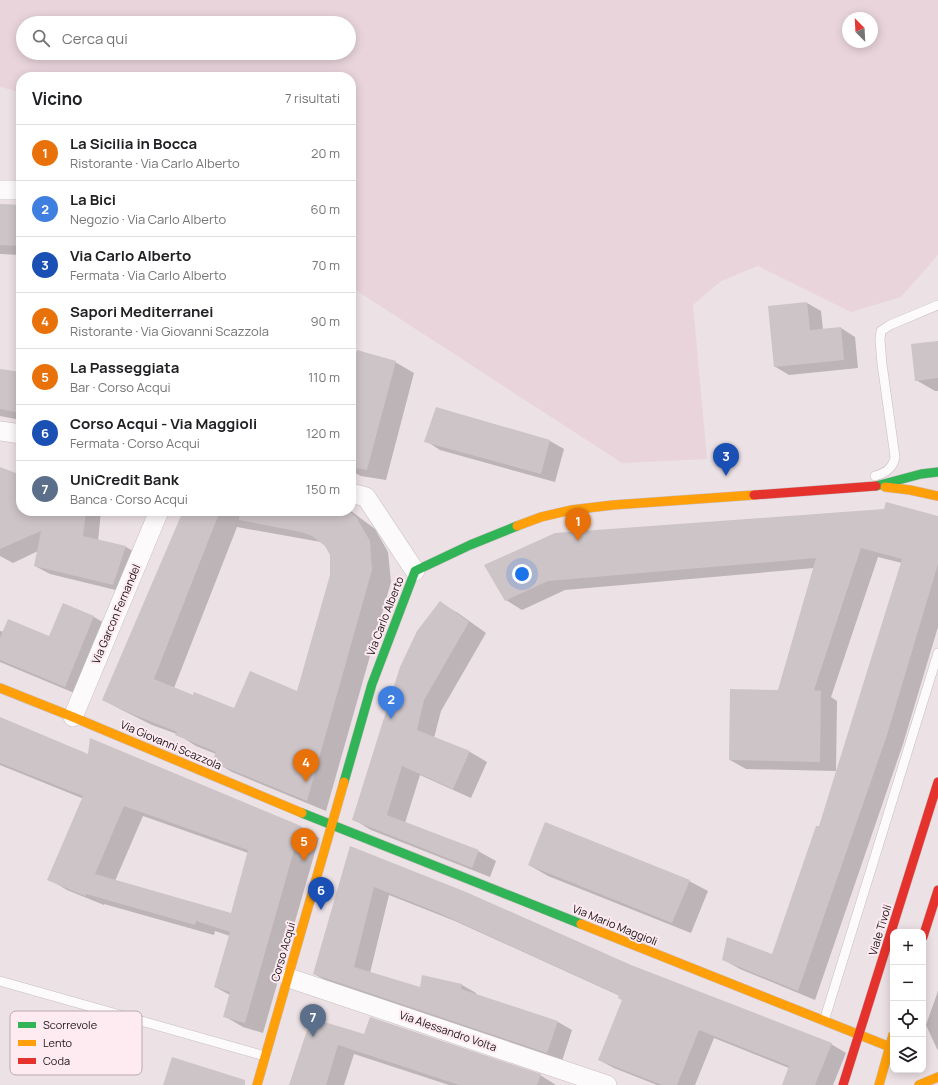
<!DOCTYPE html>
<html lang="it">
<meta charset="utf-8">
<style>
body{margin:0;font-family:Manrope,sans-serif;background:#f2f2f2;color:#202124}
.controls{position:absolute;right:12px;bottom:12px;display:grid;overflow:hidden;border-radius:8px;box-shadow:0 2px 10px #0003}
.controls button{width:36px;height:36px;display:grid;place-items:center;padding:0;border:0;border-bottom:1px solid #e0e0e0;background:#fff;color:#202124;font:20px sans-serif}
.compass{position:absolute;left:842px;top:12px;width:36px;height:36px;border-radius:50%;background:#fff;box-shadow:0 2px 10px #0003;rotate:336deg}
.you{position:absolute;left:522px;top:574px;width:14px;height:14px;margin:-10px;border:3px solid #fff;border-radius:50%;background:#1a73e8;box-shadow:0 0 0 6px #1a73e833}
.badge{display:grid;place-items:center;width:26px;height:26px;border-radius:50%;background:#111827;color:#fff;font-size:13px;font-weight:700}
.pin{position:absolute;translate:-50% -33px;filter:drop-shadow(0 1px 2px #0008)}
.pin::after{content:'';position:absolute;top:21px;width:14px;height:12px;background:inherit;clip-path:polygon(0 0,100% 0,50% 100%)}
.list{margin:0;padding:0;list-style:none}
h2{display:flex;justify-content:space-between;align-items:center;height:52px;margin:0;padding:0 16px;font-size:17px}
h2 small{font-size:13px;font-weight:400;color:#757577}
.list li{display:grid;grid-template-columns:26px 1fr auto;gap:12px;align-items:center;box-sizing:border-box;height:56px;padding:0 16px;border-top:1px solid #e0e0e0}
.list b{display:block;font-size:15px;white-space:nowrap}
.list p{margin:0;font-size:13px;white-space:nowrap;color:#757577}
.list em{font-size:13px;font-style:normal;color:#757577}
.icon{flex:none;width:22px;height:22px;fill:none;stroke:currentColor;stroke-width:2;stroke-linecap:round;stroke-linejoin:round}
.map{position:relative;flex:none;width:938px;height:1085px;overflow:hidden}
.search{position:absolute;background:#fff;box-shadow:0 2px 10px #0003;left:16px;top:16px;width:340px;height:44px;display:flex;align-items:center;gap:10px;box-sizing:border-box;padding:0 14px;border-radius:22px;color:#757577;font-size:15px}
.panel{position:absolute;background:#fff;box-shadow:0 2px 10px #0003;left:16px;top:72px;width:340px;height:444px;border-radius:16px}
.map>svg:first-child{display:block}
</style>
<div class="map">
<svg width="938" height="1085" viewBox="0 0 938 1085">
<rect width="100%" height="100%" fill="#ece1e5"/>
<path fill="#e9d4dc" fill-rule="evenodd" d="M 0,0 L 938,0 L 938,255 L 901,297 L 851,312 L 758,266 L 721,281 L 693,305 L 707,459 L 622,463 L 351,287 L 351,77 L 21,77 L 21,92 L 0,87 ZM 848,18 L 872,18 L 872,42 L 848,42 ZM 23,23 L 349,23 L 349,53 L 23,53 Z"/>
<path fill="#0003" fill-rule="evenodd" d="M 0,205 L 21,206 L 21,255 L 0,254 Z
M 807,303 L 821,311 L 823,330 L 841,328 L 855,337 L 858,368 L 789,375 L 774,366 Z
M 938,342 L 938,391 L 935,391 L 916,380 Z
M 395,362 L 414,373 L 386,480 L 361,476 L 357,474 L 351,473 L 351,375 Z
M 0,370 L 21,373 L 21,420 L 0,416 Z
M 426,441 L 550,441 L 564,449 L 555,482 L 440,450 Z
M 0,468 L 21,476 L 21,511 L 101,511 L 98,541 L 126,547 L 140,555 L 128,593 L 50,574 L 35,566 L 38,551 L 13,563 L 0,556 Z
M 184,511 L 351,511 L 375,529 L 388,552 L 391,582 L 326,811 L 232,772 L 213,761 L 216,754 L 196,746 L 177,734 L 152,725 L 122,710 L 103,700 ZM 237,527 L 321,542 L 326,546 L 331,555 L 331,575 L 297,693 L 234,709 L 194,696 L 174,688 Z
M 938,517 L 938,627 L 903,744 L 815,1000 L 740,969 L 724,960 L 773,955 L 820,827 L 902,563 L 878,557 L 831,697 L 837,701 L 836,771 L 746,769 L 730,760 L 778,691 L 814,568 L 565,590 L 522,610 L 506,600 L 485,566 Z
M 440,603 L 458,613 L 486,633 L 441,711 L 434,738 L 470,752 L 487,762 L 471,798 L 420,775 L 405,823 L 478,851 L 496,861 L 490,877 L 371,830 L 353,819 Z
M 63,604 L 94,617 L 108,625 L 79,695 L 0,662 L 0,631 L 4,632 L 50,637 Z
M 0,718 L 89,755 L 301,827 L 319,838 L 263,1033 L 243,1027 L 224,1016 L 230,995 L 215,987 L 230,936 L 215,931 L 214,935 L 104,904 L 104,905 L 67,890 L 49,879 L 84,799 L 0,765 ZM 143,816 L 248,853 L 232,914 L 115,881 Z
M 351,847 L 631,966 L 831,1044 L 846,1053 L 833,1085 L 783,1085 L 789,1068 L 714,1038 L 695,1085 L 657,1085 L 614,1068 L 599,1060 L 623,1000 L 620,996 L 455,921 L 389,895 L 370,973 L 420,988 L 462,985 L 476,993 L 476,995 L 558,1022 L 572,1030 L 562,1061 L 329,982 L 314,974 Z
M 529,865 L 689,881 L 708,891 L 691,933 L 548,876 Z
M 938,991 L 938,1050 L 937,1049 L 926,1025 Z
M 311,1019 L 365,1036 L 540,1075 L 556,1085 L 449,1085 L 354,1054 L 344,1085 L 291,1085 Z"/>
<path fill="#cdc4c7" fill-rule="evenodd" d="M 0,204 L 21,205 L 21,246 L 0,245 Z
M 807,302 L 810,330 L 841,327 L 844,360 L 774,367 L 768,306 Z
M 938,341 L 938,378 L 915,381 L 911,344 Z
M 357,350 L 396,361 L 367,470 L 351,467 L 351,371 Z
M 0,369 L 21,372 L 21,413 L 0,409 Z
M 436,407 L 550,440 L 541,474 L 424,442 Z
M 0,467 L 21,475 L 21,511 L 86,511 L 83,536 L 126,546 L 113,585 L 34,566 L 41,531 L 0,549 Z
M 886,502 L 938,516 L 938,564 L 887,735 L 798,991 L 722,960 L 727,937 L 772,954 L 816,826 L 819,826 L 902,559 L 861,548 L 814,690 L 821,691 L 820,762 L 729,760 L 730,689 L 778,690 L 816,558 L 548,581 L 505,601 L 484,565 L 555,533 L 884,509 Z
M 183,511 L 220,511 L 154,679 L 193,695 L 194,692 L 234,708 L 250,671 L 297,691 L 330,575 L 330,555 L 325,546 L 312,536 L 301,532 L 239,520 L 240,511 L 349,511 L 356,517 L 370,541 L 372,570 L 307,801 L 212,762 L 216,752 L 175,735 L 177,732 L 132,714 L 102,700 Z
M 440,601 L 469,622 L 424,700 L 417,730 L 470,751 L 453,789 L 402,766 L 387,815 L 479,850 L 472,868 L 352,820 L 400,667 L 417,631 Z
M 63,603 L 94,616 L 65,687 L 0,660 L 0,638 L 8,619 L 49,636 Z
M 0,717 L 88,754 L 90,738 L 301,826 L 245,1023 L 223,1017 L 230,992 L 214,987 L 230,932 L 196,921 L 195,925 L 86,894 L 85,896 L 47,880 L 83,796 L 0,763 ZM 124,806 L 248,850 L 231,913 L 95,874 Z
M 545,822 L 690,880 L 672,923 L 528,865 Z
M 350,846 L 466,892 L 631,965 L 832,1043 L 815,1085 L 782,1085 L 789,1066 L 699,1030 L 677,1085 L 662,1085 L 598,1060 L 622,1000 L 618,998 L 619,995 L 439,913 L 374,887 L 354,967 L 420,987 L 422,975 L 462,984 L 461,989 L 558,1021 L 547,1053 L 313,974 Z
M 370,1017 L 541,1074 L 537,1085 L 459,1085 L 338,1045 L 326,1085 L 289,1085 L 311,1018 L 364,1034 Z
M 172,1057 L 245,1080 L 245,1085 L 163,1085 Z"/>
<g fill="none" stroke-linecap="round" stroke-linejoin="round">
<g stroke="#c7bec2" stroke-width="10">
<path id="lane" d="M 875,476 C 886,473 893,468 895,457 L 882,364 L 880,340 L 881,331 L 890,325 L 938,305
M 0,981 L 265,1056
M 824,1021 L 938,653"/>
</g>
<g stroke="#c7bec2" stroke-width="20">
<path id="street" d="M 0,190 L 21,190
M 0,431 L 21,434
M 351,493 L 366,497 L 415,571
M 73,717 L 159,511
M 289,978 L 607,1085"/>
</g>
<g stroke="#c7bec2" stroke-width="10">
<path id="fast" d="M 876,486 L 921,474 L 938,472
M 344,782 L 372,684 L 415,571 L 470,545 L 517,526
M 302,813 L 581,924"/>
</g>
<g stroke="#c7bec2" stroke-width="10">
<path id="slow" d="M 885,487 L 910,490 L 938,496
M 517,526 L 541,517 L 571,510 L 613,505 L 754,495
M 0,688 L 73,717 L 302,813
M 581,924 L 890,1047
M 257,1085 L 344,782
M 879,1085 L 893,1035
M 919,1085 L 938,1077"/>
</g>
<g stroke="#c7bec2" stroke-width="10">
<path id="jam" d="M 754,495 L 876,486
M 923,937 L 938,890
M 843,1085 L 938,782"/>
</g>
<use href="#lane" stroke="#fcfafb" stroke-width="9"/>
<use href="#street" stroke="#fcfafb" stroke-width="19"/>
<use href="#fast" stroke="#30b455" stroke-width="9"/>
<use href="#slow" stroke="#ff9f0a" stroke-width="9"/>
<use href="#jam" stroke="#e5322d" stroke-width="9"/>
</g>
<g text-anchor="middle" stroke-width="4" stroke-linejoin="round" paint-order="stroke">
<g font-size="11" fill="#1a1416" stroke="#feeaf1">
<text transform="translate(116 614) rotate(-67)" y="4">Via Garcon Fernandel</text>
<text transform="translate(385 616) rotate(-69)" y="4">Via Carlo Alberto</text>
<text transform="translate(171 745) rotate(23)" y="4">Via Giovanni Scazzola</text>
<text transform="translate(615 925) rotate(22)" y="4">Via Mario Maggioli</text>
<text transform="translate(880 930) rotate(-73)" y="4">Viale Tivoli</text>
<text transform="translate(283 952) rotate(-74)" y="4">Corso Acqui</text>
<text transform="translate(448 1031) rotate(19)" y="4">Via Alessandro Volta</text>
</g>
</g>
<rect x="10" y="1011" width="132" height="64" rx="6" fill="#feeaf1" stroke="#baaaaf" stroke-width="1"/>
<rect x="18" y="1022" width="18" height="6" fill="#30b455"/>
<rect x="18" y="1040" width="18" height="6" fill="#ff9f0a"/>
<rect x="18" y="1058" width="18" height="6" fill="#e5322d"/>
<g font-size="11" fill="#1a1416">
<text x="43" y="1029">Scorrevole</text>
<text x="43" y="1047">Lento</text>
<text x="43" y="1065">Coda</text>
</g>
</svg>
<div class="controls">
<button>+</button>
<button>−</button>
<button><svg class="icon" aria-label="locate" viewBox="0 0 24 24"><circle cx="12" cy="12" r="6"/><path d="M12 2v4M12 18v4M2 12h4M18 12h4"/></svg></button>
<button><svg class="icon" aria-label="layers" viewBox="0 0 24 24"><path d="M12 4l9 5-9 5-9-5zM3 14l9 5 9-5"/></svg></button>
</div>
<svg class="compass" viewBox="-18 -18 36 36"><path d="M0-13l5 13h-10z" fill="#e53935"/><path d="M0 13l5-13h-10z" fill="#757577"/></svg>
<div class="you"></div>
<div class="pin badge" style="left:578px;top:541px;background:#e8710a">1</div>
<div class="pin badge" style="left:391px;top:719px;background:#3f7fe0">2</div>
<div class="pin badge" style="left:726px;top:476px;background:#1a4fb4">3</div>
<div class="pin badge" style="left:306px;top:782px;background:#e8710a">4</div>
<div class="pin badge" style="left:304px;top:861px;background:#e8710a">5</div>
<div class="pin badge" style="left:321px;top:910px;background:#1a4fb4">6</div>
<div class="pin badge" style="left:313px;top:1037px;background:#5c6f8a">7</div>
<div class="search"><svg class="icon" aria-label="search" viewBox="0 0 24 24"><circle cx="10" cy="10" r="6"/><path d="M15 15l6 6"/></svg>Cerca qui</div>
<section class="panel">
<h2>Vicino<small>7 risultati</small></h2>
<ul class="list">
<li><span class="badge" style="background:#e8710a">1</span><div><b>La Sicilia in Bocca</b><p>Ristorante · Via Carlo Alberto</p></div><em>20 m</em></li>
<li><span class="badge" style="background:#3f7fe0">2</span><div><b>La Bici</b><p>Negozio · Via Carlo Alberto</p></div><em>60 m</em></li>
<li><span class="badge" style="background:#1a4fb4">3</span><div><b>Via Carlo Alberto</b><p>Fermata · Via Carlo Alberto</p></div><em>70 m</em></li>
<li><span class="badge" style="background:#e8710a">4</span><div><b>Sapori Mediterranei</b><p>Ristorante · Via Giovanni Scazzola</p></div><em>90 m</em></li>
<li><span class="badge" style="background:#e8710a">5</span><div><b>La Passeggiata</b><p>Bar · Corso Acqui</p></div><em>110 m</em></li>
<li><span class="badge" style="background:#1a4fb4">6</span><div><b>Corso Acqui - Via Maggioli</b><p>Fermata · Corso Acqui</p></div><em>120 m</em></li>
<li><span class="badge" style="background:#5c6f8a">7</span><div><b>UniCredit Bank</b><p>Banca · Corso Acqui</p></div><em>150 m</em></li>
</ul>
</section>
</div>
